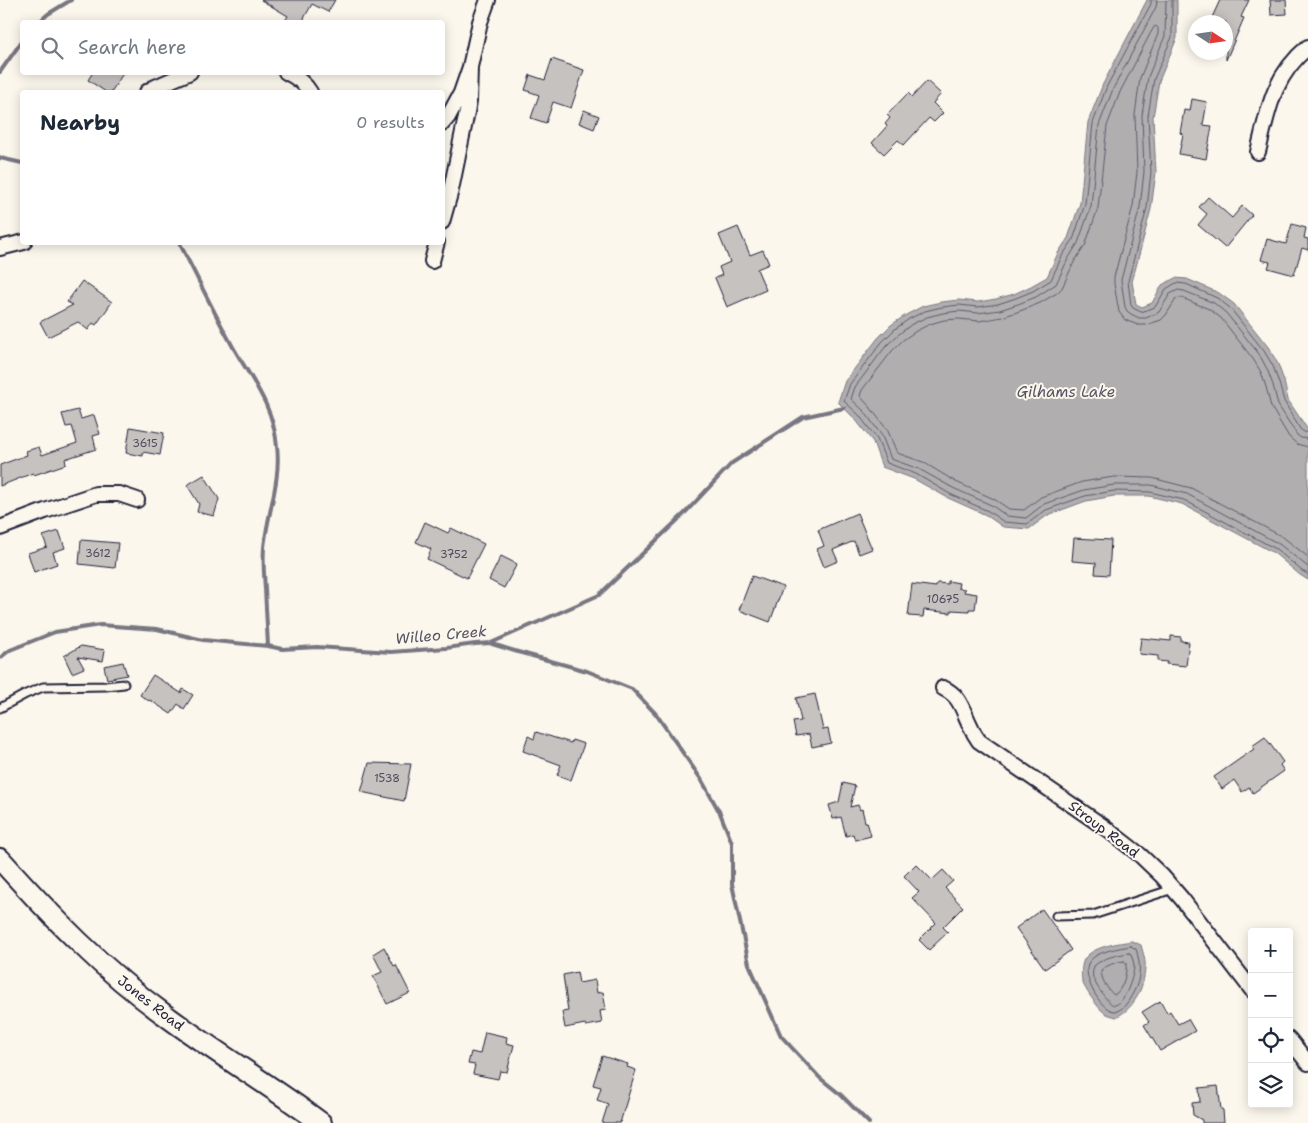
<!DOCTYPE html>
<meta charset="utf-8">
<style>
body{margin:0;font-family:"Shantell Sans",sans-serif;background:#f2f2f3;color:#1f2937}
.controls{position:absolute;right:15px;bottom:15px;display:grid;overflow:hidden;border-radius:5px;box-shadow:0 2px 12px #0003}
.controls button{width:45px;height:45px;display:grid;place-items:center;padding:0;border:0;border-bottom:1px solid #e0e1e3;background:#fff;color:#1f2937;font:25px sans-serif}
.compass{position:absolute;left:1188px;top:15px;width:45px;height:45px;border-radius:50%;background:#fff;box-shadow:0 2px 12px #0003;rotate:102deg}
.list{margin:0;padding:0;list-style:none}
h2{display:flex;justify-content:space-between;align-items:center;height:65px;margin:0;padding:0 20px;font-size:21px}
h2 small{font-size:16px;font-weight:400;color:#747a83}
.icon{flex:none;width:28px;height:28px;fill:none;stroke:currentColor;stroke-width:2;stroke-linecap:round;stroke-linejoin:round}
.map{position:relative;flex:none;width:1308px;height:1123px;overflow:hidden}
.search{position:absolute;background:#fff;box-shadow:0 2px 12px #0003;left:20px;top:20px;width:425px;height:55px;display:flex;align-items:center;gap:12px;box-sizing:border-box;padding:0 18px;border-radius:5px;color:#747a83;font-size:19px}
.panel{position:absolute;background:#fff;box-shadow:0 2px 12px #0003;left:20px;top:90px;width:425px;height:155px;border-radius:5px}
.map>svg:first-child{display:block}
</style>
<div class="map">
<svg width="1308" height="1123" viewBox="0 0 1308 1123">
<rect width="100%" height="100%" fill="#fbf7ec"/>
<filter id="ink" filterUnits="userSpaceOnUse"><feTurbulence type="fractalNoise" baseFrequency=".02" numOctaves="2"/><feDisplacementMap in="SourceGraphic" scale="10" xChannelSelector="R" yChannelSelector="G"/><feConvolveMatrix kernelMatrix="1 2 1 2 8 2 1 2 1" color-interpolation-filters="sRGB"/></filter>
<g filter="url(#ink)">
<path fill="#b1aeb0" stroke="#787681" d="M 1147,0 L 1177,0 L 1177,38 L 1159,81 L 1153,117 L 1156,172 L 1151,209 L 1132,282 L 1136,304 L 1142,307 L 1152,303 L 1162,285 L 1175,278 L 1187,279 L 1219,293 L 1234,304 L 1269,348 L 1278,364 L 1284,381 L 1288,400 L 1308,430 L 1308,580 L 1300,575 L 1274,553 L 1182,504 L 1149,496 L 1114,496 L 1086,501 L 1048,515 L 1029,529 L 1003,527 L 986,515 L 948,498 L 914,479 L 882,467 L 873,442 L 855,419 L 838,402 L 845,381 L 878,338 L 891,325 L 906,315 L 923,306 L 941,302 L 959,300 L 978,302 L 996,299 L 1014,294 L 1031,286 L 1047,277 L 1058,253 L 1068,238 L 1080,203 L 1088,122 L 1103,84 Z
M 1132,941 L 1141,945 C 1143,953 1146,961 1145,968 C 1144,988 1134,1009 1116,1017 C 1113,1016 1108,1015 1105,1013 C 1099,1010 1084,988 1082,981 C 1081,975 1081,963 1085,958 C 1094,946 1119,943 1132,941 Z"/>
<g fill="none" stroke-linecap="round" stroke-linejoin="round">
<path stroke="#5b5a6a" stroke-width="1" d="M 1151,0 L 1151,4 L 1107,86 L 1093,123 L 1085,204 L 1073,240 L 1062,256 L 1051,280 L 1033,291 L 1016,298 L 998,304 L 978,307 L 959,305 L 942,307 L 925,311 L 909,319 L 895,329 L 882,342 L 850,384 L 844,401 L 859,415 L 877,439 L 887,463 L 916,474 L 950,494 L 988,511 L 1004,522 L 1027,524 L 1046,510 L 1085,496 L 1114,491 L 1150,492 L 1184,500 L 1276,549 L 1302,571 L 1308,574
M 1157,0 L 1156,7 L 1113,89 L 1099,125 L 1091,206 L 1078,243 L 1068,259 L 1056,284 L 1036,297 L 1018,304 L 1000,310 L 978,313 L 959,311 L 943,313 L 927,317 L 912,324 L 899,334 L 886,346 L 855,387 L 851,399 L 864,411 L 882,436 L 891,459 L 919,469 L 953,488 L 991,505 L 1007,516 L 1026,518 L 1044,504 L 1084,490 L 1114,485 L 1151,485 L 1187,494 L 1279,544 L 1308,567
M 1166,0 L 1165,36 L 1148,77 L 1142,115 L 1144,172 L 1140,207 L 1121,280 L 1125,307 L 1127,311 L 1131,314 L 1139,318 L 1146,318 L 1159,312 L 1170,294 L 1178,290 L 1184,291 L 1214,303 L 1226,313 L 1259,354 L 1267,369 L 1273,385 L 1278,405 L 1297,435 L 1301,438 L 1308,439
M 1172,0 L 1172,37 L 1154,79 L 1148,116 L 1151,172 L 1147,208 L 1128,281 L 1131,305 L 1133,308 L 1141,312 L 1155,307 L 1166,289 L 1176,283 L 1186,284 L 1217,298 L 1230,308 L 1264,351 L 1273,366 L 1279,383 L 1284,401 L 1300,429 L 1304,432 L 1308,433
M 1308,447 L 1297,444 L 1289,437 L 1271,407 L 1266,387 L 1261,372 L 1253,359 L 1221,318 L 1209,309 L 1182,298 L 1179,298 L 1176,299 L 1166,315 L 1161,320 L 1146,325 L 1138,325 L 1125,320 L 1119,312 L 1114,284 L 1114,277 L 1133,206 L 1137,172 L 1135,115 L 1140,78 L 1158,34 L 1158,28 L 1156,26 L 1154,27 L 1150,34 L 1120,92 L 1107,126 L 1098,208 L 1085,246 L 1074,262 L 1062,288 L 1057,293 L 1040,303 L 1020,311 L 1002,317 L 979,321 L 959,319 L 944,320 L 930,324 L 916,331 L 903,340 L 892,351 L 862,390 L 860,396 L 870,407 L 888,431 L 897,453 L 923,462 L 956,482 L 994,499 L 1009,509 L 1024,510 L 1041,497 L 1082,482 L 1114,477 L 1152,478 L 1191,488 L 1283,537 L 1308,557
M 1131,946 L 1136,949 C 1141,965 1141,979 1133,993 C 1129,1000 1123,1012 1114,1011 C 1100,1010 1081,975 1089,962 C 1096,951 1119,948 1131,946 Z
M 1129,953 L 1131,954 C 1132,958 1134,962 1134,966 C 1134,975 1125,1003 1115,1005 C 1109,1006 1095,984 1093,978 C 1092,974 1093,969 1094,966 C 1104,957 1117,955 1129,953 Z
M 1124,961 L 1126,963 C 1127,973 1123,990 1114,995 C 1107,989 1101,979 1101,970 C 1107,965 1116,962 1124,961 Z"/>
<path stroke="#787681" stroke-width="4" d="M 39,22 L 48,14 L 71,0
M 0,72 L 22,41
M 0,158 L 22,163
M 179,242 C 197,277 214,313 233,347 C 253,382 273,405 277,446 C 281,478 269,509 265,540 C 262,556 264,572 265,589 C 266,608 267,627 268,646
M 492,644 L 518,652 L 587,671 L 632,689 L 656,714 L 701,779 L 720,813 L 732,843 L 732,884 L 749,964 L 781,1036 L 820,1078 L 841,1095 L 869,1123
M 0,658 L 10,650 L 55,632 L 100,625 L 157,629 L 203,640 L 268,646 L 282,649 L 317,647 L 391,652 L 446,648 L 475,644 L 491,643 L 599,595 L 684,514 L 732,463 L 803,417 L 844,408"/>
</g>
<path fill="#c6c2c0" stroke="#22223b" d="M 261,0 L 335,0 L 328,12 L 312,4 L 302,22 L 284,22 L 288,16 Z
M 1220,0 L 1249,0 L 1241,17 L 1244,18 L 1226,60 L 1226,22 L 1210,22 Z
M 1270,0 L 1286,0 L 1287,14 L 1271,15 Z
M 552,59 L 584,70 L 571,108 L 553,102 L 546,123 L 531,118 L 539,95 L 525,90 L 530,75 L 545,80 Z
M 93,72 L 124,72 L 111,92 L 106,92 L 88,80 Z
M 927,81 L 941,94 L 933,103 L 943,113 L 934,122 L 929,118 L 904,145 L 898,140 L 884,154 L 872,143 L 887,126 L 885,124 L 890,118 L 887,115 L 908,93 L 912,97 Z
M 1192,99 L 1207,102 L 1203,125 L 1212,126 L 1206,159 L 1179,154 L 1183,134 L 1180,133 L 1184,110 L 1190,111 Z
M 584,110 L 599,116 L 594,129 L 579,123 Z
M 1208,197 L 1232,218 L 1242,206 L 1252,215 L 1225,248 L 1198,225 L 1207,214 L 1199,207 Z
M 1292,224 L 1306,228 L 1304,238 L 1308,239 L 1308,250 L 1302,248 L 1294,275 L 1268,268 L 1270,262 L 1261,260 L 1267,239 L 1286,244 Z
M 738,227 L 750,255 L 763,250 L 769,264 L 757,269 L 766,290 L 727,307 L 715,278 L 722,275 L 719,267 L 730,262 L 719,235 Z
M 82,281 L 112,302 L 96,325 L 93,323 L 88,330 L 78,322 L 48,337 L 40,322 L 73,305 L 67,302 Z
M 78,410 L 81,419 L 94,415 L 100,434 L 93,436 L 96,449 L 65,459 L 66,464 L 34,475 L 33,473 L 0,486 L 0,465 L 27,455 L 26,451 L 39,447 L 42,455 L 77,443 L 72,426 L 66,427 L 62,414 Z
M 130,427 L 164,433 L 160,455 L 143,452 L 143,456 L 126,453 Z
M 204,475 L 219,499 L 214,516 L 197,512 L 199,504 L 187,485 Z
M 857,513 L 872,549 L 859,554 L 854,541 L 833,550 L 838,561 L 824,567 L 817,549 L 824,546 L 818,530 Z
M 425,522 L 448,533 L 451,528 L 484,544 L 467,578 L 427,559 L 431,549 L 416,542 Z
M 59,531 L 65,548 L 53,552 L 57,564 L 34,572 L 28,553 L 47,547 L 43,536 Z
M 1074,538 L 1111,540 L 1109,575 L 1095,574 L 1096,563 L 1072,561 Z
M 81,540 L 118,543 L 115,568 L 79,564 Z
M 501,556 L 517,564 L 504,588 L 489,580 Z
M 752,576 L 783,587 L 770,622 L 739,610 Z
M 948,581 L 959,583 L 958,588 L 965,589 L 964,592 L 977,594 L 975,609 L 969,609 L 969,611 L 951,610 L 951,613 L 924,610 L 923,617 L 908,616 L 912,584 L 936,587 L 937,583 L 948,584 Z
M 1171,636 L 1181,637 L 1181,641 L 1189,642 L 1186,666 L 1166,664 L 1167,662 L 1158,661 L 1158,656 L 1139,654 L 1141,638 L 1171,641 Z
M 81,646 L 105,650 L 103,661 L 78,657 L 84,668 L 72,673 L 64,656 Z
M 123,662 L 127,675 L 107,679 L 104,666 Z
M 153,675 L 181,693 L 183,689 L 193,695 L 184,709 L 178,704 L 171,714 L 150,700 L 149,701 L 140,695 Z
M 815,694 L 823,730 L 828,729 L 831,743 L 812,747 L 809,734 L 796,736 L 793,722 L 801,721 L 796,698 Z
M 536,732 L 571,743 L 572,740 L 584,744 L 571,780 L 557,775 L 561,765 L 523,751 L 528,736 L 534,739 Z
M 1265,737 L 1283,762 L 1280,765 L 1284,771 L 1253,793 L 1249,787 L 1242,792 L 1234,780 L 1222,789 L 1214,777 L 1254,749 L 1252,746 Z
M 369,763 L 411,764 L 404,801 L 361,792 Z
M 843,783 L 855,786 L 850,807 L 858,805 L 860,810 L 862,809 L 865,822 L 867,822 L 871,836 L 855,840 L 853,834 L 846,836 L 841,817 L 833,819 L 829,805 L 839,802 Z
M 916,864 L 932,880 L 943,870 L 953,881 L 945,888 L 963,907 L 943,927 L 948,932 L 929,950 L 919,940 L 936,923 L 912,898 L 919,892 L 904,876 Z
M 1042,909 L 1071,950 L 1045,969 L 1016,928 Z
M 384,947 L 394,966 L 396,965 L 410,993 L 387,1004 L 373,976 L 382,972 L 373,954 Z
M 577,972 L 579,983 L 595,980 L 597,993 L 603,992 L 606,1010 L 600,1011 L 602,1023 L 586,1026 L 585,1024 L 565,1028 L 562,1012 L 568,1011 L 563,975 Z
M 1160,1001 L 1167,1013 L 1170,1011 L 1178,1024 L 1188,1019 L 1195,1031 L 1160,1051 L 1144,1025 L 1149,1022 L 1142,1012 Z
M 485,1032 L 507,1037 L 506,1043 L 514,1045 L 507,1072 L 500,1071 L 498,1079 L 473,1074 L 475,1065 L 468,1064 L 471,1052 L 480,1054 Z
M 602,1056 L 628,1064 L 627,1067 L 636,1070 L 620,1123 L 602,1123 L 608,1104 L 597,1100 L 601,1087 L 593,1085 Z
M 1218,1086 L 1221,1109 L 1223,1110 L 1224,1123 L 1202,1123 L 1202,1120 L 1193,1115 L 1192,1103 L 1200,1102 L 1199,1088 Z"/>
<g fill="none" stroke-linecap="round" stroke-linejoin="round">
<g stroke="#22223b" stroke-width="11">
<path id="lane" d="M 0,708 L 26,694 L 43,687 L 106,686 L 124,684
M 1056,916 L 1093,915 L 1173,889"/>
</g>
<g stroke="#22223b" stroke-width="18">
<path id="street" d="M 286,72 C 296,77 305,83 310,92
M 147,92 L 153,88 L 190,72
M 442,124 L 448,117 L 461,93 L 470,67 L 480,22 L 488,0
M 1258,152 C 1268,110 1273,76 1308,47
M 442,222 L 451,190 L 469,102 L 470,67
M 0,248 L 24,242
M 432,261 L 437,242
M 0,528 L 45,511 L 96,494 L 119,494 L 137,500
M 943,688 C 961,696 962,710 971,727 C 973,732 976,737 979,741 L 1104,827 L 1140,855 L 1162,876 L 1182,899 L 1252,990
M 1289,1039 L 1308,1063"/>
</g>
<g stroke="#22223b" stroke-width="24">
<path id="secondary" d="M 0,859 C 50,915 104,971 165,1015 C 216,1053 270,1085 321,1123"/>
</g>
<use href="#lane" stroke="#fbf7ec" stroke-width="7"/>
<use href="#street" stroke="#fbf7ec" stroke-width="14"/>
<use href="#secondary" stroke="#fbf7ec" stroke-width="20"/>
</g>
</g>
<g text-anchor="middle" stroke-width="4" stroke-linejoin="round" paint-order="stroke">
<g font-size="11" fill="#4b4a5c">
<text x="145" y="447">3615</text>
<text x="98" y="557">3612</text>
<text x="454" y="558">3752</text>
<text x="943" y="603">10675</text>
<text x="387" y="782">1538</text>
</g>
<g font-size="14" fill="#22223b" stroke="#fbf7ec">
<text transform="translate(1104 829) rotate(37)" y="5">Stroup Road</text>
<text transform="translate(151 1003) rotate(38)" y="5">Jones Road</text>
</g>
<g font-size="15" font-style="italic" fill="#545364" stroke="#fbf7ec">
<text x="1066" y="397">Gilhams Lake</text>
<text transform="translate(441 635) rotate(-5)" y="5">Willeo Creek</text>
</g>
</g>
</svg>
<div class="controls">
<button>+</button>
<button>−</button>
<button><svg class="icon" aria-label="locate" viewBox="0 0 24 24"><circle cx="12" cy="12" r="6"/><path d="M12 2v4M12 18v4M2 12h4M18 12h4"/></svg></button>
<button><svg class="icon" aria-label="layers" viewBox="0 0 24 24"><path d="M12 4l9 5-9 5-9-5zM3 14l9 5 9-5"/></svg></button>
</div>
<svg class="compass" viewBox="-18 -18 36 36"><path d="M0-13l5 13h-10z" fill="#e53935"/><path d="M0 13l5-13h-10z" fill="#747a83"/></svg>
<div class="search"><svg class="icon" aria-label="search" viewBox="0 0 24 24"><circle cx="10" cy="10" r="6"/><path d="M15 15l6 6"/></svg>Search here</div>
<section class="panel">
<h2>Nearby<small>0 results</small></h2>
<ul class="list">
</ul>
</section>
</div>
